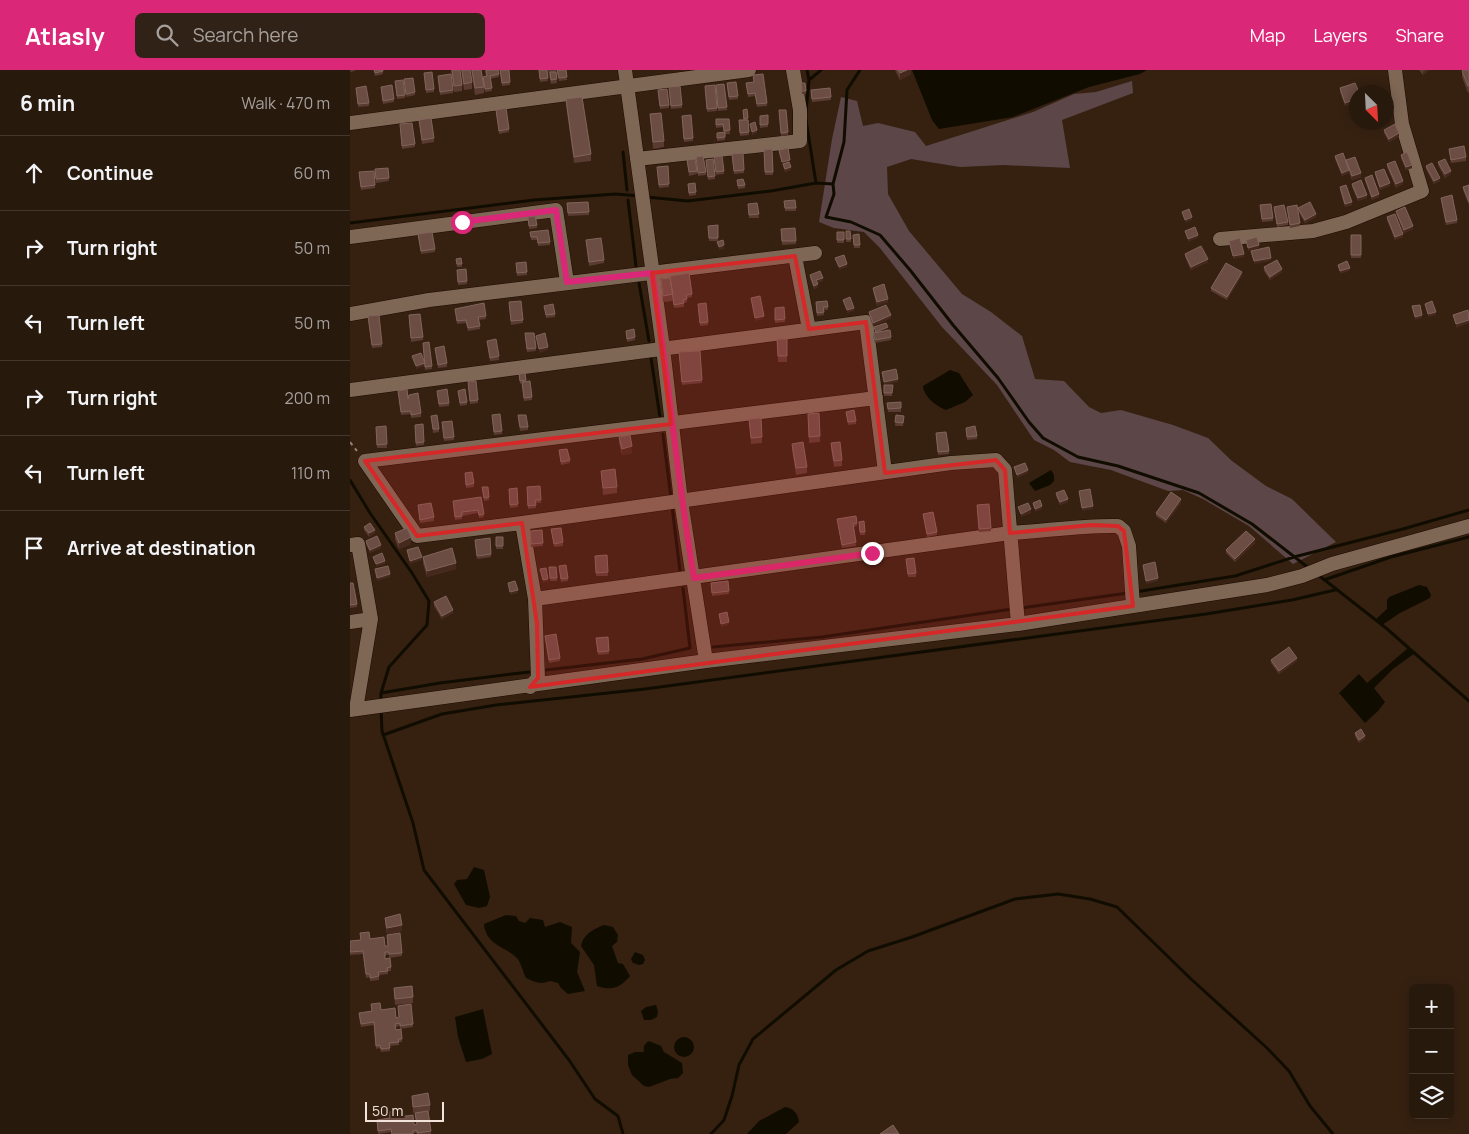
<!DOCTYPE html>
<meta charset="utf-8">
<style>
body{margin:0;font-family:Manrope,sans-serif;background:#302216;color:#f1f3f6}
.controls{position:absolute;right:15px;bottom:15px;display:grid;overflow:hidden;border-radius:8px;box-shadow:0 2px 12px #0003}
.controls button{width:45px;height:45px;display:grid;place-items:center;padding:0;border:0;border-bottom:1px solid #44382e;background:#28190d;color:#f1f3f6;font:25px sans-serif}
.compass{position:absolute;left:999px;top:15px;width:45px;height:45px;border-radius:50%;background:#28190d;box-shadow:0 2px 12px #0003;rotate:156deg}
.scale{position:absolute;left:15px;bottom:12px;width:79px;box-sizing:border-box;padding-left:5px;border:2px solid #f1e3d9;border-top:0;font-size:14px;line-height:18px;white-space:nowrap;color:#f1e3d9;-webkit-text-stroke:4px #362111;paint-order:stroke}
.stop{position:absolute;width:15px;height:15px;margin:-11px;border:4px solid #db2777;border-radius:50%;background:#fff}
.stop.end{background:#db2777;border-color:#fff;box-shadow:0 1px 5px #0008}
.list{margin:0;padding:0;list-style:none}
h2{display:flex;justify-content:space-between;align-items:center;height:65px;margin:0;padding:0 20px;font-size:21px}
h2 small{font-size:16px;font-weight:400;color:#a5a09d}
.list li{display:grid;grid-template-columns:32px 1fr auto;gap:15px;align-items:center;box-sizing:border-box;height:75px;padding:0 20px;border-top:1px solid #44382e}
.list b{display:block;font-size:19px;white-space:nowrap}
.list em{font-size:16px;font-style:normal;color:#a5a09d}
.icon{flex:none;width:28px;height:28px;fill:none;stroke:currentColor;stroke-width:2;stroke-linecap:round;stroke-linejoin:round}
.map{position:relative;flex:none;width:1119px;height:1064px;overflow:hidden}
header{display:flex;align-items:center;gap:30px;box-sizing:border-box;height:70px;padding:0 25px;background:#db2777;color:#fff}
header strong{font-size:24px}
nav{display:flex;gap:28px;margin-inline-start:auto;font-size:18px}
.search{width:350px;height:45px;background:#302216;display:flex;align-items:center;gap:12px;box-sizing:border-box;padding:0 18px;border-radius:8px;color:#a5a09d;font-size:19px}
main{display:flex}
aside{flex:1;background:#28190d}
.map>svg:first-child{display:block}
</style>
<header>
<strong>Atlasly</strong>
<div class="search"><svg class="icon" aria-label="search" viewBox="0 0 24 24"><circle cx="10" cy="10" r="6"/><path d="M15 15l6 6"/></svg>Search here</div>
<nav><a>Map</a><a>Layers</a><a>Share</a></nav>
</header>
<main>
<aside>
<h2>6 min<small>Walk · 470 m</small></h2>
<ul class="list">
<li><svg class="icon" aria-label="ahead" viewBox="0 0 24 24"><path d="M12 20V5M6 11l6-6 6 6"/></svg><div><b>Continue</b></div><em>60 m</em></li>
<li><svg class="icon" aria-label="right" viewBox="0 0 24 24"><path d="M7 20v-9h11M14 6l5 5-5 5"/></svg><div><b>Turn right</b></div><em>50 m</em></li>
<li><svg class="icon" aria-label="left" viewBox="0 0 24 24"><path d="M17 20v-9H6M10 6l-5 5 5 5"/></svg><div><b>Turn left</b></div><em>50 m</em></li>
<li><svg class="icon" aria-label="right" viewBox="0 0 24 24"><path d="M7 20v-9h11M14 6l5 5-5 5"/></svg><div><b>Turn right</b></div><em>200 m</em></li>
<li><svg class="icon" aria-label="left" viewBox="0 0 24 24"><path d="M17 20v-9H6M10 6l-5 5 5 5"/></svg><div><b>Turn left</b></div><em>110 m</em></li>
<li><svg class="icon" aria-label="arrive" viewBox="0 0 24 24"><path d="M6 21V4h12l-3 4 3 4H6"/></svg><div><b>Arrive at destination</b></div></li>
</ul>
</aside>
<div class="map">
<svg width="1119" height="1064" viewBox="0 0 1119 1064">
<rect width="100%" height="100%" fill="#362111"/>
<path fill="#5d4648" d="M 782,11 L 783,23 L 712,50 L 720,98 L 653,95 L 610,97 L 561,89 L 537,97 L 538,124 L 559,161 L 612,224 L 641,242 L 672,266 L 685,309 L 714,311 L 739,337 L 751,343 L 771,340 L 823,355 L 858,368 L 882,391 L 916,416 L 942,429 L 986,472 L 943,494 L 899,456 L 853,429 L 833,420 L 818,421 L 761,400 L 720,392 L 704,380 L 684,370 L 647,315 L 592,257 L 530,178 L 514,162 L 484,158 L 469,152 L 482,69 L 491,27 L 507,31 L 513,56 L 528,53 L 565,62 L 576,76 L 683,42 L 724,24 L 746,22 Z"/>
<path fill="#100d00" d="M 562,0 L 797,0 L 790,4 L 739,17 L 663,47 L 589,59 L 582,50 Z
M 600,300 L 609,303 L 623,325 L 615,332 L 596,340 C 586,336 574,327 573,316 Z
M 701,400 L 704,405 L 704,411 L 700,415 L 685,421 L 679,413 Z
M 1069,515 L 1077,517 L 1081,525 L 1080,528 L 1050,543 L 1032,555 L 1025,550 L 1037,539 L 1037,530 L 1039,527 Z
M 1058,578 L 1065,583 L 1043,599 L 1024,618 L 1035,632 L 1028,641 L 1015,653 L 989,623 L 1009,604 L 1017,613 Z
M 124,797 L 134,800 L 140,827 L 137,836 L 129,838 L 116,835 L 104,814 L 107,810 L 117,809 Z
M 156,845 L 166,846 L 169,851 L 175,853 L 180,848 L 193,850 L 195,857 L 210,852 L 222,857 L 221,873 L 230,882 L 227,902 L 235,921 L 218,924 L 211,918 L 208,913 L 200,911 C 190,915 185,912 176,908 C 173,902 171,892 166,887 C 154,876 136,875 134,854 Z
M 254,855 L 263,857 L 268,865 L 267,872 L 262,876 L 268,893 L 273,894 L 280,906 C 270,918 262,921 247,916 L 244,895 L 231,876 C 233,864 244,859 254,855 Z
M 285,882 L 293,885 L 295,890 L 293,894 L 289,895 L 283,893 L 281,889 Z
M 306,935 L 308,941 L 307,947 L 301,950 L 294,950 L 291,941 L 296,937 Z
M 133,939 L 142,984 L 132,989 L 116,992 L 108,967 L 105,947 Z
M324 977a10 10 0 1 1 20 0a10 10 0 1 1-20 0Z
M 299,971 L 311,976 L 314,982 L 332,993 L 333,1003 L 328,1008 L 320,1009 L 299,1017 L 294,1016 L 282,1005 L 278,995 L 278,985 L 285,982 L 294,982 C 293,977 294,974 299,971 Z
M 435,1037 C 443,1038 448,1043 449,1052 L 436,1064 L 397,1064 L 409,1051 Z"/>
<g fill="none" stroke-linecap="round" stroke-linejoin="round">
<path stroke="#100d00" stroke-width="3" d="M 459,10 L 471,0
M 456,42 L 459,10 L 457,0
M 456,50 L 466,113 L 483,114 L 484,124 L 476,147 L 501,152 L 530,165 L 560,200 L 603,255 L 648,308 L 679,352 L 693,368 L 728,387 L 768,396 L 849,423 L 902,454 L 960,499
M 273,82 L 277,120
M 483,114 L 494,72 L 497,20 L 510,0
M 296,127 L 338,131 L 421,121 L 466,113
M 278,130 L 286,196
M 0,153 L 184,130 L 265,124 L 290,126
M 289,213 L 299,271
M 301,288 L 310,347
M 313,364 L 321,428
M 0,410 L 20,443 L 62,503 L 79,531 L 77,555 L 39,597 L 31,623 L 31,632
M 322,436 L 330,501
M 967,504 L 1036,558 L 1119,631
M 974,510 L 1041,487 L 1119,467
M 785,522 L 885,506 L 944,487 L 1053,459 L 1119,440
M 671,538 L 778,523
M 363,577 L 472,567 L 662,539
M 196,600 L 292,589 L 340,578 L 333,518
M 31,623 L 90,613 L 179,602
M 31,639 L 32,661 L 63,753 L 74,800 L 219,990 L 245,1029 L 268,1046 L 273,1064
M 33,665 L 92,644 L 146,635 L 295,619 L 856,544 L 942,530 L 985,520
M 361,1064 L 374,1050 L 382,1026 L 389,995 L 403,969 L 486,900 L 518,881 L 562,867 L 665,829 L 708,824 L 740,829 L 767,837 L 841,909 L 917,978 L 939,1001 L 960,1036 L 983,1064"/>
<g stroke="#1c0a00" stroke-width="15">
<path id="minor" d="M 275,0 L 313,278 L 331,431 L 356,591
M 0,53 L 399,0
M 287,89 L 450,71 L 450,40 L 443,0
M 0,167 L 206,140 L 217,212
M 870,169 L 963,161 L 996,152 L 1072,121 L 1052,54 L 1045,0
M 445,186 L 459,259
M 0,244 L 79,230 L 465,183
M 0,320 L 516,252 L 535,402
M 526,328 L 15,391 L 67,466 L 172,453 L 601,393 L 646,390 L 655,400 L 668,554
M 172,453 L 185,529 L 188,608 L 180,617
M 0,475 L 8,474 L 21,549 L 6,639
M 185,529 L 660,463 C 696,461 732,455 768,456 L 774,461 L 779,476 L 783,536
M 0,552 L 21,549
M 0,640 L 356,591 L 668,554 L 917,515 L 952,506 L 982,494 L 1119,456"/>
</g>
<path stroke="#948275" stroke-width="2" stroke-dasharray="4 4" stroke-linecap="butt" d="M 0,372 L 7,381"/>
<use href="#minor" stroke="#7f6755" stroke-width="14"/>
</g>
<path fill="#5a3b32" d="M 0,0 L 5,0 L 5,1 L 0,2 Z
M 24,0 L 33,0 L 33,4 L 25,6 Z
M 101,0 L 110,0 L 112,15 L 112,21 L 104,22 Z
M 111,0 L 120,0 L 122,12 L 122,19 L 114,20 Z
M 121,0 L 131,0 L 134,17 L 134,23 L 125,25 Z
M 135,0 L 148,0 L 149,7 L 140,9 L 142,21 L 135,22 L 133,7 L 136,6 Z
M 150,0 L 160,12 L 160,15 L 152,16 Z
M 189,0 L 197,0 L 198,11 L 190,12 Z
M 198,0 L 206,0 L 207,13 L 201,14 Z
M 207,0 L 216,0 L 217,10 L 209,11 Z
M 545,0 L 561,0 L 561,4 L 550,10 Z
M 1069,0 L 1079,0 L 1073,5 Z
M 1119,0 L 1119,22 L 1118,23 L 1112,7 L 1112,1 Z
M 74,3 L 84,19 L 84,22 L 76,23 Z
M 88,6 L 103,20 L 103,23 L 90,25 Z
M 54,9 L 65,22 L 65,25 L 56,27 Z
M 45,11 L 55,25 L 55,28 L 47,29 Z
M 396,13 L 417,33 L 417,36 L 407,37 L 405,26 L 398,27 Z
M 451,13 L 455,13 L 456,24 L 452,24 Z
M 377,16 L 388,26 L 388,29 L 379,30 Z
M 31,17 L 44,29 L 44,32 L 33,34 Z
M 6,18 L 19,33 L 19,36 L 8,37 Z
M 366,18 L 377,37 L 377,40 L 368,41 Z
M 480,18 L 481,30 L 462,32 L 461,20 Z
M 990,18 L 1006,22 L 1006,32 L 995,36 L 990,22 Z
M 355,19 L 367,38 L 367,41 L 357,42 Z
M 319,20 L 332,35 L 332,38 L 321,39 Z
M 308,23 L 319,35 L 319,38 L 310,39 Z
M 216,29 L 241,84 L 241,91 L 224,93 L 216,35 Z
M 146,40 L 159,59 L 159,62 L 149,64 Z
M 393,40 L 398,48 L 399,65 L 390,66 L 389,50 L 393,50 Z
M 300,44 L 314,71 L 314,77 L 303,79 Z
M 429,44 L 438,62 L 438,65 L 431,66 Z
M 418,45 L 418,57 L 410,58 L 410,46 Z
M 332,49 L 343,68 L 343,71 L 334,72 Z
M 366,49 L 379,49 L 380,64 L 375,64 L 375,70 L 367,71 L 367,63 L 374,62 L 373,57 L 366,58 Z
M 69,50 L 84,68 L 84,72 L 72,74 Z
M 50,57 L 65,74 L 65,77 L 52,79 Z
M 1034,60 L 1049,66 L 1039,72 L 1034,63 Z
M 422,79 L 423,105 L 415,105 L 414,80 Z
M 1099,79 L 1116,87 L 1116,91 L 1101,93 Z
M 429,80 L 440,93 L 439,93 L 441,100 L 435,102 L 429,83 Z
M 1051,85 L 1062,98 L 1056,100 L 1051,88 Z
M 985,86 L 999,103 L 992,106 L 985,89 Z
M 346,87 L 356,102 L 356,105 L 348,106 Z
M 382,87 L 394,100 L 394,103 L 384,104 Z
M 337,90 L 347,101 L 347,104 L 339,106 Z
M 356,90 L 365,106 L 365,109 L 358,110 Z
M 364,90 L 374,101 L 374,104 L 366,105 Z
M 996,90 L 1011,107 L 1002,110 L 996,93 Z
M 1088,92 L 1101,104 L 1095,108 L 1088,95 Z
M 1037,94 L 1053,114 L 1046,118 L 1037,97 Z
M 318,96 L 319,117 L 309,118 L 307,100 Z
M 1076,96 L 1090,111 L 1084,114 L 1076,99 Z
M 38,98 L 39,111 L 26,113 L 25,102 Z
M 1025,102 L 1040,116 L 1030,120 L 1025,105 Z
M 9,105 L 25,115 L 25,118 L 11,120 Z
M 1015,108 L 1029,127 L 1022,130 L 1015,111 Z
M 387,110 L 395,115 L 395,118 L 388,119 Z
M 338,114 L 346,122 L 346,125 L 339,126 Z
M 1002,114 L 1017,128 L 1008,131 L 1002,117 Z
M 1119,115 L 1119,135 L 1113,120 L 1113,117 Z
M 990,117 L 1002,135 L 995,137 L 990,120 Z
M 1091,128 L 1107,150 L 1107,153 L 1096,155 Z
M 445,130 L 446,141 L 435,141 L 434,131 Z
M 238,132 L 239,145 L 218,146 L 217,133 Z
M 407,133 L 409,148 L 399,148 L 398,134 Z
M 910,135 L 923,148 L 923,151 L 912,152 Z
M 924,137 L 938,152 L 938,155 L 927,157 Z
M 937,137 L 950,153 L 950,156 L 940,158 Z
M 948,138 L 966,147 L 955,153 L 948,141 Z
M 1046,141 L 1063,159 L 1054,163 L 1046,144 Z
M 178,147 L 187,155 L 187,158 L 179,159 Z
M 1037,147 L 1053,167 L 1045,170 L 1037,150 Z
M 368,155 L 368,171 L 359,171 L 358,156 Z
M 445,158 L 446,174 L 432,175 L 431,159 Z
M 496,161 L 500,161 L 501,172 L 496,172 Z
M 180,162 L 200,172 L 200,175 L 188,176 L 187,170 L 181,170 Z
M 487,162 L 494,162 L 494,173 L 487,173 Z
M 68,164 L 85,179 L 85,182 L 71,184 Z
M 509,164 L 510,178 L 504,178 L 503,165 Z
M 1001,165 L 1011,165 L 1011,188 L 1001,188 Z
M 236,170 L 254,190 L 254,193 L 239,196 Z
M 835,184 L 858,192 L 841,200 L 835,187 Z
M 111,188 L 112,197 L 107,197 L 106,192 Z
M 166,193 L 177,202 L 177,205 L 167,206 Z
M 914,197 L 932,202 L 920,210 L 914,201 Z
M 116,199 L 117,214 L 108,215 L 107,200 Z
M 460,205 L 473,211 L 467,212 L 468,217 L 464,219 L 460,208 Z
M 892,205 L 877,230 L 861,221 L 861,218 Z
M 311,209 L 342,224 L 342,227 L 337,228 L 337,232 L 334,233 L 334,237 L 324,238 L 323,231 L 313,232 Z
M 523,218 L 538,232 L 527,236 L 523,221 Z
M 477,231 L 478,240 L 474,240 L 474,245 L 467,246 L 466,232 Z
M 134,233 L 136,249 L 129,250 L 130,259 L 118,261 L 116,253 L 107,254 L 105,239 Z
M 159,235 L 173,250 L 173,253 L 161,255 Z
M 194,236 L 205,244 L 205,247 L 196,248 Z
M 348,237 L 358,252 L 358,255 L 350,256 Z
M 434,237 L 435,252 L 425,253 L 425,238 Z
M 519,242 L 541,248 L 523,256 L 519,245 Z
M 59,248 L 73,267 L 73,270 L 61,272 Z
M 18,249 L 32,274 L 32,277 L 22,278 Z
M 524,257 L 541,267 L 541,270 L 525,273 L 523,266 L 523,263 L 525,263 Z
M 276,261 L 285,267 L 285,270 L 277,272 Z
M 175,267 L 186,278 L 186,281 L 177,282 Z
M 427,269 L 437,269 L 437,292 L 428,292 Z
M 137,271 L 149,286 L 149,290 L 140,291 Z
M 73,276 L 82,296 L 82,299 L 75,300 Z
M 85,278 L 97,293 L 97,297 L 88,298 Z
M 350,281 L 352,313 L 332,315 L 329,282 Z
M 175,303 L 176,311 L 182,327 L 182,330 L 174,331 L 172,313 L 170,314 L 169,304 Z
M 118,315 L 128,330 L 128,333 L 120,334 Z
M 534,315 L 543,315 L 542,326 L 534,326 Z
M 48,321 L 58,329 L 71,343 L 71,347 L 61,348 L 61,344 L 51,345 Z
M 87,321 L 99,333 L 99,336 L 89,337 Z
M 108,321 L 117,332 L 117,335 L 110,336 Z
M 551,332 L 551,342 L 538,342 L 537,333 Z
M 496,342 L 506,351 L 506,354 L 498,355 Z
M 150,344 L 152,364 L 144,365 L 142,348 Z
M 546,345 L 554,346 L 553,356 L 545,356 Z
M 81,346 L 89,359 L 89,362 L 83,363 Z
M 168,349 L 178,357 L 178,360 L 170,361 Z
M 399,349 L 412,367 L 412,373 L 401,374 Z
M 458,350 L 470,366 L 470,372 L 459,373 Z
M 73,354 L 74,375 L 66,376 L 65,355 Z
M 92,355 L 104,367 L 104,370 L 94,371 Z
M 36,356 L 37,378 L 27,378 L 26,357 Z
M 616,358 L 627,366 L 627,369 L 617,370 Z
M 586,363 L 599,381 L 599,384 L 588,385 Z
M 269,367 L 282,383 L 272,385 L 269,373 Z
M 481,373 L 492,390 L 492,396 L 484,397 L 481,379 Z
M 442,374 L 457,397 L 457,403 L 446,405 L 442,380 Z
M 209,380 L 220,390 L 220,393 L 211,395 Z
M 251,401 L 267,417 L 267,423 L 253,425 Z
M 115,403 L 124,413 L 124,417 L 116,418 Z
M 190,416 L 191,433 L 186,433 L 186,438 L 178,439 L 177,417 Z
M 132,417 L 139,427 L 139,430 L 134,431 Z
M 167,418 L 168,437 L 160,438 L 159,419 Z
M 706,423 L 718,432 L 710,435 L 706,426 Z
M 131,427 L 134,447 L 129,448 L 128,443 L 112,446 L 112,449 L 105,450 L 103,431 Z
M 831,433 L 816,453 L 806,446 L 806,443 Z
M 639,434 L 641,461 L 629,462 L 627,435 Z
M 68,435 L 84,447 L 84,451 L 70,453 Z
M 573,444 L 587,462 L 587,465 L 577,467 Z
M 487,449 L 507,453 L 507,456 L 504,457 L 506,476 L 492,478 Z
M 514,451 L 515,465 L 510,465 L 509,452 Z
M 14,457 L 25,463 L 19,467 L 14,460 Z
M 201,459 L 213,472 L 213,476 L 204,477 Z
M 192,460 L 193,476 L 181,477 L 180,461 Z
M 45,463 L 61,474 L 49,479 L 45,469 Z
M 146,467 L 153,467 L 153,479 L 146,479 Z
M 16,471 L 31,478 L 20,483 L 16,474 Z
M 125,473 L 141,484 L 141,487 L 127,489 Z
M 905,473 L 885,492 L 876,483 L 876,480 Z
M 257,485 L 258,506 L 246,506 L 245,486 Z
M 73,487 L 106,499 L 77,507 L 73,493 Z
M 556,492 L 566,503 L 566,507 L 558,507 Z
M 199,497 L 206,497 L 207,511 L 200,511 Z
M 209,499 L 218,508 L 218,511 L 211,512 Z
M 378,511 L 379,524 L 362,526 L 361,513 Z
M 0,513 L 7,534 L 7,537 L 0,538 Z
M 84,532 L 103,543 L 92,549 L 84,536 Z
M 195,566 L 210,588 L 210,591 L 199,593 Z
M 258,567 L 259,584 L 248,585 L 246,568 Z
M 921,590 L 947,591 L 929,604 L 921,593 Z
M 1005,663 L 1015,669 L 1009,673 L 1005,666 Z
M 35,848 L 52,861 L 37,864 L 35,854 Z
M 10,863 L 35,876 L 38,876 L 37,865 L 52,883 L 52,886 L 39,888 L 39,885 L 35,885 L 35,889 L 41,897 L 41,901 L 38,901 L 38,904 L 29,905 L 29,910 L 20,911 L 20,907 L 16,908 L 13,884 L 0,885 L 0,871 L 11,870 Z
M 44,918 L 63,927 L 63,933 L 45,935 Z
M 21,934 L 46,948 L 63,954 L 63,957 L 50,959 L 50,956 L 46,957 L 46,960 L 52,969 L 52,972 L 49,972 L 49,975 L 40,976 L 40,981 L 31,982 L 30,978 L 26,979 L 24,955 L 11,957 L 9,946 L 22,941 Z
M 62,1026 L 80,1035 L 80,1041 L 63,1043 Z
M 65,1043 L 81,1061 L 81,1064 L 67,1064 L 67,1063 L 41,1064 L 41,1062 L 28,1064 L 27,1050 L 49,1047 L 64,1055 L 66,1054 Z"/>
<path fill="#45291d" d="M 557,0 L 561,0 L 561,4 L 550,10 L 550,3 Z
M 1076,0 L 1079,0 L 1073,5 L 1073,2 Z
M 1006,29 L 1006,32 L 995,36 L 995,33 Z
M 407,60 L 407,63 L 402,65 L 402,62 Z
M 1049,63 L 1049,66 L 1039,72 L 1039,69 Z
M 440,90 L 440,93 L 432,95 L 432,92 Z
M 1062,95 L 1062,98 L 1056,100 L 1056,97 Z
M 441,97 L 441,100 L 435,102 L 435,99 Z
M 999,100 L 999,103 L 992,106 L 992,103 Z
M 1101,101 L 1101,104 L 1095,108 L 1095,104 Z
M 1011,103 L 1011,107 L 1002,110 L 1002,106 Z
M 1090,108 L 1090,111 L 1084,114 L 1084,111 Z
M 1053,111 L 1053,114 L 1046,118 L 1046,114 Z
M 1040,113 L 1040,116 L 1030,120 L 1030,117 Z
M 1029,124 L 1029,127 L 1022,130 L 1022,127 Z
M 1017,125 L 1017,128 L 1008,131 L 1008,128 Z
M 1002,132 L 1002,135 L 995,137 L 995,134 Z
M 966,144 L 966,147 L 955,153 L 955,150 Z
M 842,147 L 842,150 L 835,153 L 835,150 Z
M 1063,156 L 1063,159 L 1054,163 L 1054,160 Z
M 1053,164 L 1053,167 L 1045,170 L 1045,167 Z
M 848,165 L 848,168 L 838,172 L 838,169 Z
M 374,175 L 374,179 L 369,180 L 369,177 Z
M 909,175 L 909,178 L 898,181 L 898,178 Z
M 894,184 L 894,187 L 883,189 L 883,186 Z
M 921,188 L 921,191 L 904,194 L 904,191 Z
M 858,189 L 858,192 L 841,200 L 841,197 Z
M 497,194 L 497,197 L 489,200 L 489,197 Z
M 1000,198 L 1000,201 L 990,204 L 990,201 Z
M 932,199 L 932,202 L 920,210 L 920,207 Z
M 892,202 L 892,205 L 877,230 L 877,227 Z
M 473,208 L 473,211 L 466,213 L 466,210 Z
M 468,214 L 468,217 L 464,219 L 464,216 Z
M 538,229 L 538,232 L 527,236 L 527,232 Z
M 504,238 L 504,241 L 497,243 L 497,240 Z
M 1086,242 L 1086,245 L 1078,247 L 1078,244 Z
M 541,245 L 541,248 L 523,256 L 523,253 Z
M 1072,245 L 1072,248 L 1065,250 L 1065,247 Z
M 414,246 L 414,249 L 405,251 L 405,248 Z
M 1119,250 L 1119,253 L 1106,258 L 1106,254 Z
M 538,257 L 538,260 L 526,265 L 526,262 Z
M 198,277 L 198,280 L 189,283 L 189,279 Z
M 75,293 L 75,296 L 66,299 L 66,296 Z
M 548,309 L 548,312 L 534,315 L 534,312 Z
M 282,376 L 282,383 L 272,385 L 272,379 Z
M 678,400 L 678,403 L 667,408 L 667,405 Z
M 718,429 L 718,432 L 710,435 L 710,432 Z
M 831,429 L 831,433 L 816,453 L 816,450 Z
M 692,436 L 692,439 L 685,442 L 685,439 Z
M 743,436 L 743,439 L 732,441 L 732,438 Z
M 681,439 L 681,443 L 671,447 L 671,444 Z
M 25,460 L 25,463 L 19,467 L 19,463 Z
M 61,467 L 61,474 L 49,479 L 49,473 Z
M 905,469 L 905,473 L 885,492 L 885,489 Z
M 31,475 L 31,478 L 20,483 L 20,480 Z
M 72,487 L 72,490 L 60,494 L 60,491 Z
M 35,491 L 35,494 L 26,497 L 26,494 Z
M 106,493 L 106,499 L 77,507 L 77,501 Z
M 40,504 L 40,507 L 27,511 L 27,508 Z
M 808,508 L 808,511 L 796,514 L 796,511 Z
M 198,509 L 198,512 L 193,513 L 193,510 Z
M 168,520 L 168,523 L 160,525 L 160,522 Z
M 103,540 L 103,543 L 92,549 L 92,546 Z
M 379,552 L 379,555 L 371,557 L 371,554 Z
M 947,588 L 947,591 L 929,604 L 929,601 Z
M 1015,666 L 1015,669 L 1009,673 L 1009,670 Z
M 52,855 L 52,861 L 37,864 L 37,858 Z"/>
<path fill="#6b4d44" stroke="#80645b" d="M 24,0 L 33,0 L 33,1 L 25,3 Z
M 102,0 L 110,0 L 112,15 L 104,16 Z
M 112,0 L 120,0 L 122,12 L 114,14 Z
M 122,0 L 131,0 L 134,17 L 125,18 Z
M 136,0 L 148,0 L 149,4 L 140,6 L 142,18 L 135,19 L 133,7 L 137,6 Z
M 150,0 L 159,0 L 160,12 L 152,13 Z
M 189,0 L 197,0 L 198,8 L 190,9 Z
M 207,0 L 216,0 L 217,7 L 209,8 Z
M 548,0 L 557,0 L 550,3 Z
M 1114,0 L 1119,0 L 1119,16 L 1118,16 L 1112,1 Z
M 82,2 L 84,19 L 76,20 L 74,3 Z
M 200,2 L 206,2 L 207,9 L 201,10 Z
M 101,4 L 103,20 L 90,22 L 88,6 Z
M 413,4 L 417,33 L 407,34 L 405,23 L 398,24 L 396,13 L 404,12 L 403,5 Z
M 63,8 L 65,22 L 56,24 L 54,9 Z
M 53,10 L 55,25 L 47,26 L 45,11 Z
M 386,12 L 388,26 L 379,27 L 377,13 Z
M 451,13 L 455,13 L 456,21 L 452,21 Z
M 1005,13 L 1009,22 L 1006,22 L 1006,29 L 995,33 L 990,18 Z
M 374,14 L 377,37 L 368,38 L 366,15 Z
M 42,15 L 44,29 L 33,31 L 31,17 Z
M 365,15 L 367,38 L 357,39 L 355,16 Z
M 16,16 L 19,33 L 8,34 L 6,18 Z
M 330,16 L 332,35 L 321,36 L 319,17 Z
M 480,18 L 481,27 L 462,29 L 461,20 Z
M 317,19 L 319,35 L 310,36 L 308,20 Z
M 232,27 L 241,84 L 224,87 L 216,29 Z
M 156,38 L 159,59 L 149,61 L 146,40 Z
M 397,39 L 398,48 L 394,49 L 393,40 Z
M 429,40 L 436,40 L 438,62 L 431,63 Z
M 311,43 L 314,71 L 303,72 L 300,44 Z
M 341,45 L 343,68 L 334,69 L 332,46 Z
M 418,45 L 418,54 L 410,55 L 410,46 Z
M 81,48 L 84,68 L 72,70 L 69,50 Z
M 366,49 L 379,49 L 380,60 L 374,61 L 373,54 L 366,55 Z
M 389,50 L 398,50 L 399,62 L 390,63 Z
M 405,52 L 407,60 L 402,62 L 400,54 Z
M 62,53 L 65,74 L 52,76 L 50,54 Z
M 1045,54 L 1049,63 L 1039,69 L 1034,60 Z
M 375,62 L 375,67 L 367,68 L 367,63 Z
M 1114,76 L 1116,87 L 1101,90 L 1099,79 Z
M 438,78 L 440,90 L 432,92 L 429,80 Z
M 422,79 L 423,102 L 415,102 L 414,80 Z
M 1057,82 L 1062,95 L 1056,97 L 1051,85 Z
M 393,83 L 394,100 L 384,101 L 382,84 Z
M 993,83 L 999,100 L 992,103 L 985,86 Z
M 353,86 L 356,102 L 348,103 L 346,87 Z
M 372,86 L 374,101 L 366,102 L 364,87 Z
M 1005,87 L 1011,103 L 1002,106 L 996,90 Z
M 345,89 L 347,101 L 339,102 L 337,90 Z
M 363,89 L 365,106 L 358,107 L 356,90 Z
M 1095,89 L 1101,101 L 1095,104 L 1088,92 Z
M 1045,91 L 1053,111 L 1046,114 L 1037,94 Z
M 439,92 L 441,97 L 435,99 L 433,94 Z
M 1082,93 L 1090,108 L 1084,111 L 1076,96 Z
M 318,96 L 319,114 L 309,115 L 307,97 Z
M 38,98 L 39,108 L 26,109 L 25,99 Z
M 1034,99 L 1040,113 L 1030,117 L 1025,102 Z
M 24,101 L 25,115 L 11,117 L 9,102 Z
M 1022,105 L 1029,124 L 1022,127 L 1015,108 Z
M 393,109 L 395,115 L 388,116 L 387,110 Z
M 1011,110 L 1017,125 L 1008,128 L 1002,114 Z
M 345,113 L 346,122 L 339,123 L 338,114 Z
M 996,115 L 1002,132 L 995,134 L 990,117 Z
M 1119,115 L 1119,132 L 1113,117 Z
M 1102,125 L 1107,150 L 1096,152 L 1091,128 Z
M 445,130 L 446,138 L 435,138 L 434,131 Z
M 238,132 L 239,142 L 218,143 L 217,133 Z
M 960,132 L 966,144 L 955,150 L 948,138 Z
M 407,133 L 409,144 L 399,145 L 398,134 Z
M 921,134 L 923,148 L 912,149 L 910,135 Z
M 934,135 L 938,152 L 927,154 L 924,137 Z
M 947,135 L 950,153 L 940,155 L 937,137 Z
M 1055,137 L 1063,156 L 1054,160 L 1046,141 Z
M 839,139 L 842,147 L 835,150 L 832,142 Z
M 1045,144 L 1053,164 L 1045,167 L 1037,147 Z
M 185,146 L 187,155 L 179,156 L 178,147 Z
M 368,155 L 368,168 L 359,168 L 358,156 Z
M 845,157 L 848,165 L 838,169 L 835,161 Z
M 445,158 L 446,171 L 432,171 L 431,159 Z
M 198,160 L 200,172 L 188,173 L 187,167 L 181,167 L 180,162 Z
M 496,161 L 500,161 L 501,169 L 496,169 Z
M 82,162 L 85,179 L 71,181 L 68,164 Z
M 487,162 L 494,162 L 494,170 L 487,170 Z
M 509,164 L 510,175 L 504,175 L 503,165 Z
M 1001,165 L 1011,165 L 1011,185 L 1001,185 Z
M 907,167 L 909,175 L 898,178 L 896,170 Z
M 251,168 L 254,190 L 239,192 L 236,170 Z
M 890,168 L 894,184 L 883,186 L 879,171 Z
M 373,170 L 374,175 L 369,177 L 367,172 Z
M 851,176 L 858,189 L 841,197 L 835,184 Z
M 919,177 L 921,188 L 904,191 L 901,181 Z
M 494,185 L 497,194 L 489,197 L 485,188 Z
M 111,188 L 112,194 L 107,194 L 106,189 Z
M 927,190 L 932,199 L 920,207 L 914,197 Z
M 997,191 L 1000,198 L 990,201 L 988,195 Z
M 176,192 L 177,202 L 167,203 L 166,193 Z
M 876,193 L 892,202 L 877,227 L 861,218 Z
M 116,199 L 117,211 L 108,212 L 107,200 Z
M 470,201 L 473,208 L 466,210 L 468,214 L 464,216 L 460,205 Z
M 339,203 L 342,224 L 336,225 L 337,229 L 333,230 L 334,233 L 324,235 L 320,206 Z
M 320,208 L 323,224 L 313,226 L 311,209 Z
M 534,214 L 538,229 L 527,232 L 523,218 Z
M 410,226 L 414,246 L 405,248 L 401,228 Z
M 500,227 L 504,238 L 497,240 L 493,230 Z
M 171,231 L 173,250 L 161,251 L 159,232 Z
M 477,231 L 478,237 L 473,237 L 474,242 L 467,243 L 466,232 Z
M 1082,231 L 1086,242 L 1078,244 L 1075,234 Z
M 134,233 L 136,246 L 128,247 L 130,256 L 118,258 L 116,250 L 107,251 L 105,239 Z
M 356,233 L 358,252 L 350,253 L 348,234 Z
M 203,234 L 205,244 L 196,245 L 194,236 Z
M 536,235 L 541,245 L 523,253 L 519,242 Z
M 1070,235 L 1072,245 L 1065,247 L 1062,236 Z
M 434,237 L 435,249 L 425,250 L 425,238 Z
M 1118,240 L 1119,250 L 1106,254 L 1103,245 Z
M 70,244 L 73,267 L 61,268 L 59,245 Z
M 29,245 L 32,274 L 22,275 L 18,246 Z
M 536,253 L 538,257 L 526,262 L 524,257 Z
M 284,259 L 285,267 L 277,269 L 276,261 Z
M 540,260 L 541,267 L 525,270 L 523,263 Z
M 175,263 L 184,263 L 186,278 L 177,279 Z
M 195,263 L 198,277 L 189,279 L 186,266 Z
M 146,269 L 149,286 L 140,288 L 137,271 Z
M 427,269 L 437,269 L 437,286 L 428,286 Z
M 79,272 L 82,296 L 75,297 L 73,273 Z
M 94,276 L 97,293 L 88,295 L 85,278 Z
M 350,281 L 352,310 L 332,312 L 329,282 Z
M 71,283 L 75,293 L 66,296 L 62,286 Z
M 546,299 L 548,309 L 534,312 L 532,302 Z
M 175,303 L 176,310 L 170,311 L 169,304 Z
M 118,311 L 126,311 L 128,330 L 120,331 Z
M 180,311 L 182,327 L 174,328 L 172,312 Z
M 534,315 L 543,315 L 542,323 L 534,323 Z
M 57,319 L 58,329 L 59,325 L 68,323 L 71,343 L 61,345 L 61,341 L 51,342 L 48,321 Z
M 97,319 L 99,333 L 89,334 L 87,321 Z
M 115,319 L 117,332 L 110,333 L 108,321 Z
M 551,332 L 551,338 L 538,339 L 537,333 Z
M 504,340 L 506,351 L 498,352 L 496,342 Z
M 469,343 L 470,366 L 459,367 L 458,344 Z
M 150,344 L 152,361 L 144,362 L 142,345 Z
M 87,345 L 89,359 L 83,359 L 81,346 Z
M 168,345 L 176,345 L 178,357 L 170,357 Z
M 546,345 L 554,346 L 553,353 L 545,352 Z
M 411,348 L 412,367 L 401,368 L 399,349 Z
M 102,351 L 104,367 L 94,368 L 92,352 Z
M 73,354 L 74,372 L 66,373 L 65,355 Z
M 36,356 L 37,374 L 27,375 L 26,357 Z
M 625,356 L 627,366 L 617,367 L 616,358 Z
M 596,362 L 599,381 L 588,382 L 586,363 Z
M 280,365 L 282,376 L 272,379 L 269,367 Z
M 453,372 L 457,397 L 446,398 L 442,374 Z
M 490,372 L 492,390 L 484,391 L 481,373 Z
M 217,379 L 220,390 L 211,392 L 209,380 Z
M 675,393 L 678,400 L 667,405 L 664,397 Z
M 265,399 L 267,417 L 253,418 L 251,401 Z
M 122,402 L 124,413 L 116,415 L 115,403 Z
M 190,416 L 191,430 L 185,430 L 186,435 L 178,436 L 177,417 Z
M 132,417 L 138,417 L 139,427 L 134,428 Z
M 167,418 L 168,434 L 160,435 L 159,419 Z
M 740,419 L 743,436 L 732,438 L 729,421 Z
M 714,420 L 718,429 L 710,432 L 706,423 Z
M 821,422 L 831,429 L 816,450 L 806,443 Z
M 131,427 L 134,444 L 129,445 L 128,440 L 112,442 L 112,446 L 105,447 L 103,431 Z
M 690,430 L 692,436 L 685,439 L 683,433 Z
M 81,433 L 84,447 L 70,450 L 68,435 Z
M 678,433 L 681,439 L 671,444 L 668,437 Z
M 639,434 L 641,458 L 629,459 L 627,435 Z
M 583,442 L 587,462 L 577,464 L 573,444 Z
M 506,446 L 507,453 L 503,454 L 506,472 L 492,475 L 487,449 Z
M 514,451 L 515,462 L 510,462 L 509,452 Z
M 20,453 L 25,460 L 19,463 L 14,457 Z
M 57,458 L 61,467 L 49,473 L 45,463 Z
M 211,458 L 213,472 L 204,474 L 201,459 Z
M 192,460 L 193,473 L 181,474 L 180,461 Z
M 896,461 L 905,469 L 885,489 L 876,480 Z
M 27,466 L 31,475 L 20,480 L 16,471 Z
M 146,467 L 153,467 L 153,476 L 146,476 Z
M 140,468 L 141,484 L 127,486 L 125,470 Z
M 68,477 L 72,487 L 60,491 L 57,480 Z
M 102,478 L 106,493 L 77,501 L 73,487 Z
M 32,483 L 35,491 L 26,494 L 23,487 Z
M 257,485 L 258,502 L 246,503 L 245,486 Z
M 564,488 L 566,503 L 558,504 L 556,489 Z
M 805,492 L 808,508 L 796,511 L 793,495 Z
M 216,495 L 218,508 L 211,509 L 209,496 Z
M 38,496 L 40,504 L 27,508 L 25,499 Z
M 199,497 L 206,497 L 207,508 L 200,508 Z
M 196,498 L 198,509 L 193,510 L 190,499 Z
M 165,511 L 168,520 L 160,522 L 158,513 Z
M 378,511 L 379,521 L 362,523 L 361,513 Z
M 0,513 L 3,513 L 7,534 L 0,535 Z
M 96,526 L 103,540 L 92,546 L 84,532 Z
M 377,542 L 379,552 L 371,554 L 369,544 Z
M 206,564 L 210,588 L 199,590 L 195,566 Z
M 258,567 L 259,581 L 248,582 L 246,568 Z
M 939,577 L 947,588 L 929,601 L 921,590 Z
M 1011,659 L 1015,666 L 1009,670 L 1005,663 Z
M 50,844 L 52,855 L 37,858 L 35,848 Z
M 19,862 L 20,869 L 34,867 L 35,876 L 38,876 L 37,865 L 50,863 L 52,883 L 39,884 L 39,882 L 35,882 L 35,889 L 40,888 L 41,897 L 37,898 L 38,901 L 28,902 L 29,906 L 20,908 L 20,904 L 16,904 L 13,881 L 0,882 L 0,871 L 11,870 L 10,863 Z
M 62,916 L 63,927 L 45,929 L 44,918 Z
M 30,933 L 31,940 L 45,938 L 46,948 L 49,947 L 48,936 L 61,934 L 63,954 L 50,956 L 50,953 L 45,954 L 46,960 L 51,959 L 52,969 L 48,969 L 49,972 L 39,973 L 40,978 L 31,979 L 30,975 L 26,976 L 24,952 L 11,954 L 9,943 L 22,941 L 21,934 Z
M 78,1023 L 80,1035 L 63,1037 L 62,1026 Z
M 48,1041 L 49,1047 L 63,1045 L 64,1055 L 67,1054 L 65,1043 L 78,1041 L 81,1061 L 67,1063 L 67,1060 L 63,1061 L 63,1064 L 42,1064 L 41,1059 L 28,1061 L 27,1050 L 40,1048 L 39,1042 Z
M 543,1055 L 549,1064 L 530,1064 Z"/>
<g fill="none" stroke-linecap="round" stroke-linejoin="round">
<path stroke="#db2777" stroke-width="6" d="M 112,152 L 206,140 L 217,212 L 302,203 C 318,304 327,407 344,508 L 522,483"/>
</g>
<path fill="#d62828" fill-opacity="0.2" stroke="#d62828" stroke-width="4" stroke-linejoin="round" d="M 445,186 L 459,259 L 516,252 L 535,403 L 646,390 L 655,400 L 660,463 L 741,455 L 768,456 L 774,461 L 783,536 L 180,617 L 188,608 L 187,554 L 172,453 L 67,466 L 15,391 L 321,354 L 302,203 Z"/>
</svg>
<div class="controls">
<button>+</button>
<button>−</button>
<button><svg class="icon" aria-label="layers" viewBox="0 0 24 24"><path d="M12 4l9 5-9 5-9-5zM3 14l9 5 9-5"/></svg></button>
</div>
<svg class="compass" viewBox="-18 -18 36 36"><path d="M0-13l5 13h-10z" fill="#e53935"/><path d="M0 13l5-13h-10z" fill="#a5a09d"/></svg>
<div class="scale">50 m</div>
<div class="stop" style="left:112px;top:152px"></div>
<div class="stop end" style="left:522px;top:483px"></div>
</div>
</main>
